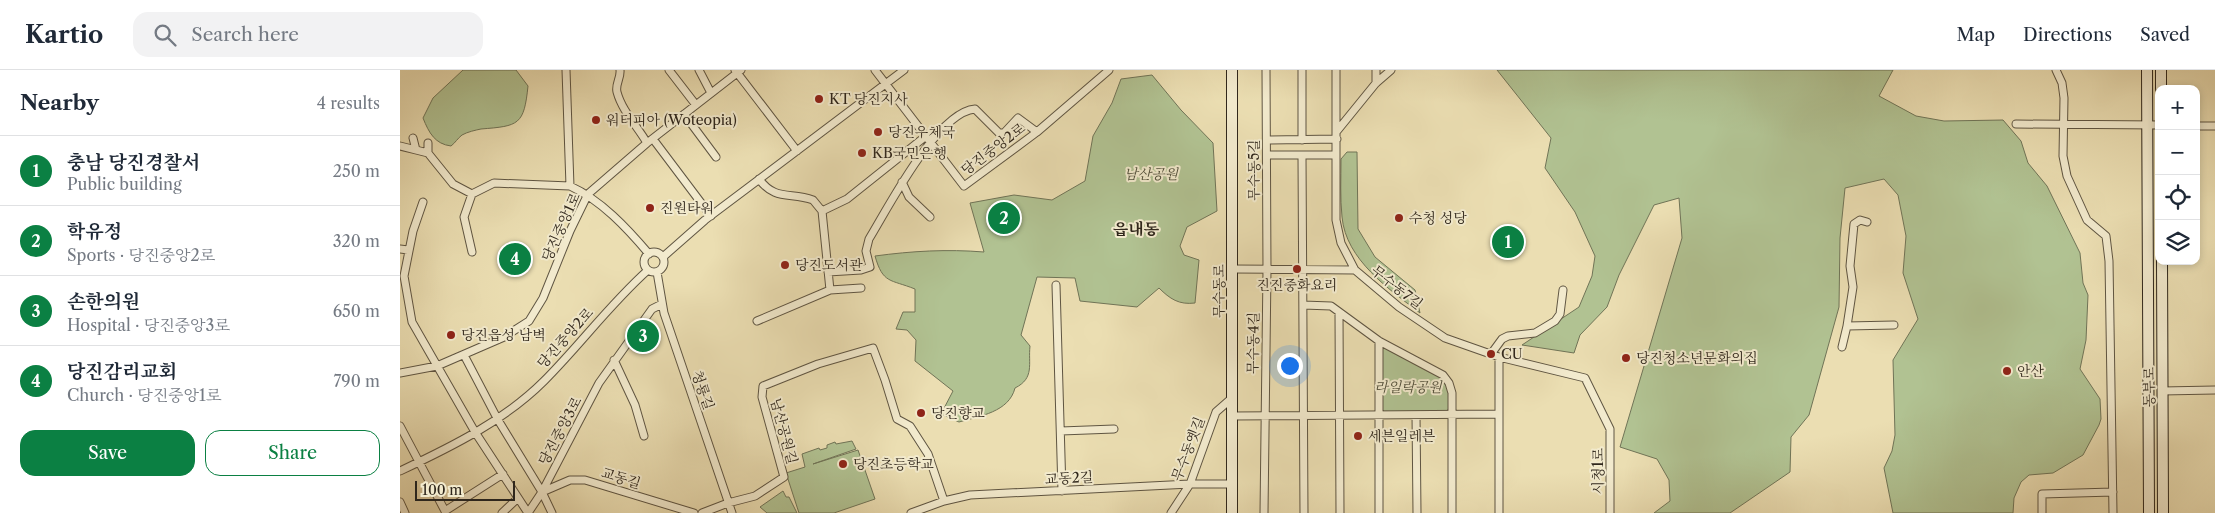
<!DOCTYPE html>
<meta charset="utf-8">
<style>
body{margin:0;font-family:"Libre Caslon Text","Noto Serif KR",serif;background:#f2f2f3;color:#1f2937}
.controls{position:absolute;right:15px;top:15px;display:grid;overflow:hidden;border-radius:10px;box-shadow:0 2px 8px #0003}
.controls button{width:45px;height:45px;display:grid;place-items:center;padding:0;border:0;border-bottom:1px solid #e0e1e3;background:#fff;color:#1f2937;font:25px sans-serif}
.scale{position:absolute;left:15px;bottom:12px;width:100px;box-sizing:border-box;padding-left:5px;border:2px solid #30271c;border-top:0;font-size:14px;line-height:18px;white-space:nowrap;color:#30271c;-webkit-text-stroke:4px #f2eacd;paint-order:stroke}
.you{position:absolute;left:889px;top:295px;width:18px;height:18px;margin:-12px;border:4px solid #fff;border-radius:50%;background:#1a73e8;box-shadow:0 0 0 8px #1a73e833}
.badge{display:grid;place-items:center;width:32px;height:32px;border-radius:50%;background:#0b8043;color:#fff;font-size:16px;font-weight:700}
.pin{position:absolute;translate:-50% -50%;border:2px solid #fff;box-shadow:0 1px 5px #0006}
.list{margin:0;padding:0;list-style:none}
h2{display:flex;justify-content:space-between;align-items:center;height:65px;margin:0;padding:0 20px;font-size:21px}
h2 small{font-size:16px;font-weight:400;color:#747a83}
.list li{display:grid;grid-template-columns:32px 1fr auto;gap:15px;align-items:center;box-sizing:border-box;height:70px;padding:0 20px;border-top:1px solid #e0e1e3}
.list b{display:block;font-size:19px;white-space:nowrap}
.list p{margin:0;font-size:16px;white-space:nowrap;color:#747a83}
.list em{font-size:16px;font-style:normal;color:#747a83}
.actions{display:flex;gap:10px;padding:15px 20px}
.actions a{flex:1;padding:11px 0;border:1px solid #0b8043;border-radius:15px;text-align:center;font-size:18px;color:#0b8043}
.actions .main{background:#0b8043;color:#fff}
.icon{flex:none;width:28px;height:28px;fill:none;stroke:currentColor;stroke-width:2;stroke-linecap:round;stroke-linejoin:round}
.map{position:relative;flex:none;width:1815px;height:443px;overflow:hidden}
header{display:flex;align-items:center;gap:30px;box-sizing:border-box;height:70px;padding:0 25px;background:#fff;border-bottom:1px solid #e0e1e3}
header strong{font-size:24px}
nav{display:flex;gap:28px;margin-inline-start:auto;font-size:18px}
.search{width:350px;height:45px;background:#f2f2f3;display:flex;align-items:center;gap:12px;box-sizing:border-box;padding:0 18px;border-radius:15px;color:#747a83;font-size:19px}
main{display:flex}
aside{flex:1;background:#fff}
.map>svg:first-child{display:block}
</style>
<header>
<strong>Kartio</strong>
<div class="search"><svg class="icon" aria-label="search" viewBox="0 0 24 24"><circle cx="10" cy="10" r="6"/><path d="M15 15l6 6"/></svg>Search here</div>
<nav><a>Map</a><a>Directions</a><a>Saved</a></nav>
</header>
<main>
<aside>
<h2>Nearby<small>4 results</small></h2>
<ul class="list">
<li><span class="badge">1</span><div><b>충남 당진경찰서</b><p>Public building</p></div><em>250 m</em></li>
<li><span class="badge">2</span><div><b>학유정</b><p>Sports · 당진중앙2로</p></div><em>320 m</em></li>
<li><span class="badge">3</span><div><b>손한의원</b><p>Hospital · 당진중앙3로</p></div><em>650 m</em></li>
<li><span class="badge">4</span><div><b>당진감리교회</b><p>Church · 당진중앙1로</p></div><em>790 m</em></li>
</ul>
<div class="actions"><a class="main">Save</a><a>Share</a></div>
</aside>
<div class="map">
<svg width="1815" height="443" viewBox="0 0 1815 443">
<rect width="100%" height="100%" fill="#ebdeb2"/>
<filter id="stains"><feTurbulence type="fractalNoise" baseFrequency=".004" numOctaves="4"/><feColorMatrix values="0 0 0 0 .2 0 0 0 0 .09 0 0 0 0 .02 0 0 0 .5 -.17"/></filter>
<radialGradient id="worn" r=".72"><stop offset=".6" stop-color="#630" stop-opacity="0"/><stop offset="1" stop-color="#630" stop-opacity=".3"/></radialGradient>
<path fill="#b1c292" stroke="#707457" d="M 63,0 L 116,0 L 128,16 C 124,55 119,56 81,59 C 76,60 67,62 62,65 C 58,68 55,73 51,76 C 35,74 29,63 23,48 L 33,28 Z
M 1097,0 L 1493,0 L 1479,26 L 1516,46 L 1544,51 L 1603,50 L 1621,71 L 1628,93 L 1647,116 L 1680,183 L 1683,213 L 1688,225 L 1686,270 L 1680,299 L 1700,329 L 1701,349 L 1699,355 L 1683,385 L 1653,403 L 1629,405 L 1621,412 L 1614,428 L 1613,443 L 1493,443 L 1484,398 L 1492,381 L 1495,365 L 1493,290 L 1518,249 L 1503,203 L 1506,166 L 1498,125 L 1484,109 L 1445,118 L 1440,168 L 1439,237 L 1409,345 L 1391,367 L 1390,402 L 1330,443 L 1254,443 L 1270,431 L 1269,410 L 1257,389 L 1220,377 L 1282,168 L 1279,128 L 1254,135 L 1219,205 L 1207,237 L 1180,265 L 1174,283 L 1122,275 L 1179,237 L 1192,206 L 1195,186 L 1175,142 L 1145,98 L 1151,68 Z
M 752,5 L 781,40 L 813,73 L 817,141 L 787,157 L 780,176 L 784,185 L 799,190 L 795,233 C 779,235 770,229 759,218 L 737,237 L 680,231 L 675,208 L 637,207 L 621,265 L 630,276 C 628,294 635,308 615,318 C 609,342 580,346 559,352 L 541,344 L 553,321 L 515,291 L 516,270 L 507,260 L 496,259 L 503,242 L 515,242 L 515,219 C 490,209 483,214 475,186 C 512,181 547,179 584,182 L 570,133 L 614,125 L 652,130 L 685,111 L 693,66 L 712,33 L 721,9 Z
M 947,82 L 957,82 L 958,159 L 975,187 L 1015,220 L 1020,243 C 989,219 946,190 942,147 C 940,128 941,108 941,89 Z
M 982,276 L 1043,306 L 1049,319 L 1049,339 L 1046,341 L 985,342 L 982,339 Z
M 452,371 L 456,379 L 413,394 L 458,380 L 475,429 L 434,443 L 399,443 L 386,403 L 405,397 L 402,384 L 419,378 L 420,380 L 427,378 L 427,375 L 435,372 L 436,374 Z
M 383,421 L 386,427 L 389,427 L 397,443 L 367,443 L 360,437 Z"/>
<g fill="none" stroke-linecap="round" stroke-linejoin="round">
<g stroke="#5f5542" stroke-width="9">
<path id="street" d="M 220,0 C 221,8 215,14 217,22 C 222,41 238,57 247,73
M 269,0 L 296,35
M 299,0 L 311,23
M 335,0 L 397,81
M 475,0 L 564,116 L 637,62 L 709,0
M 902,0 L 902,70
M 936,0 L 936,150 L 941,173 L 955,200 L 999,237 L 1045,268 L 1099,287 L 1185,308 L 1210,359 L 1210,443
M 976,0 L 976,13
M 1656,0 L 1662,13 L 1664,28 L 1663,86 L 1667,106 L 1687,150 L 1706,166 L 1709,191 L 1713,443
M 284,44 L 316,87
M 1616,54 L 1759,55
M 1796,56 L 1815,56
M 937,61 L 976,13 L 991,0
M 13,68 L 16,80 L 28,83
M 253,69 L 311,146
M 867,70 L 937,69
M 28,73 L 28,83 L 53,114 L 72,124 L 94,113 L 170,116 L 166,0
M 0,76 L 16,80
M 867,85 L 936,85
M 902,86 L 904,443
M 502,112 L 509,127 L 530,147
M 170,116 C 201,130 227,158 249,184
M 72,124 L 64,147 L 72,182
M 23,132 L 13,161 L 4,206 L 12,252 L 75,362 L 128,443
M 422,141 L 447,129 L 526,66
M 0,179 L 8,180
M244 192a10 10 0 1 1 20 0a10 10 0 1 1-20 0Z
M 263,187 L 305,150 L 504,0
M 833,199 L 955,200
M 257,202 L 264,243 L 332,443
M 428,202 L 461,200 L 470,197 L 466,181 L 469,169 C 488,138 537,42 575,39 L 599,63 L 604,63 L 618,48 L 637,62
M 656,215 L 662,421
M 430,220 L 461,218
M 903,235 L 931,236 L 979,271 L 1043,305 L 1049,313 L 1052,323 L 1052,443
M 939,243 L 940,443
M 357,251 L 430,220 L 422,141 L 413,130 C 390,122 375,131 359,109
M 1447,256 L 1453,217 L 1450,196 L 1454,154 L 1460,150 L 1467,152
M 1442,277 L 1447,256 L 1494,255
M 1091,284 L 1102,269 L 1108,266 L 1135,263 L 1155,251 L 1160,244 L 1163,220
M 64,285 L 98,350 L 142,422 L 152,443
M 1099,287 L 1099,443
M 214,290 L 235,335 L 244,366
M 0,303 L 37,296 L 104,267 L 129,251 L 143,228 L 170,161 L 188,124 L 247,73 L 341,0
M 1762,321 L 1815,320
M 1016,345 L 1017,443
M 832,346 L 1099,344
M 0,356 L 45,441 L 103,404
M 661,361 L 714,359
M 0,401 C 51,377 104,351 144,311 C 180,275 210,234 248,200
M 142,422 L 170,410 L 185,410 L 294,443
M 0,432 L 5,443
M 102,443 L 118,428
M 128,443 L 142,422 L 199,313 L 252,239 L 262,234
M 302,443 L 328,433 L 355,426 L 384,407 L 362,327 L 363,316 L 418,294 L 473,278 L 485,310 L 497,349 L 510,356 L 528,384 L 544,431
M 511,443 L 544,431 L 570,425 L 790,414 L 832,414
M 771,443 L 790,414 L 816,342 L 832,328
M 864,443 L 867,200 L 866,0
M 979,443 L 979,271
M 1642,443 L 1642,424 L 1713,422"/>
</g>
<g stroke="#30271c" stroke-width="12">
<path id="secondary" d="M 1747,0 L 1749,443
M 1761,0 L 1761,19
M 1762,191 L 1763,443
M 832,443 L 832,0"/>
</g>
<use href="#street" stroke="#f2eacd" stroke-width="7"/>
<use href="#secondary" stroke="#f2eacd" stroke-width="10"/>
</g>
<g fill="#8f2418" stroke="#f2eacd" stroke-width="2">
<circle cx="419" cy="29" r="5"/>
<circle cx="196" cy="50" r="5"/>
<circle cx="478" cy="62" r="5"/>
<circle cx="462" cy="83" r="5"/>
<circle cx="250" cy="138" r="5"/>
<circle cx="999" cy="148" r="5"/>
<circle cx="385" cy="195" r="5"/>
<circle cx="897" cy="199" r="5"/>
<circle cx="51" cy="265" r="5"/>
<circle cx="1091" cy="284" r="5"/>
<circle cx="1226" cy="288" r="5"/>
<circle cx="1607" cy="301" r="5"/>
<circle cx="521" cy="343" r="5"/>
<circle cx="958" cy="366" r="5"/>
<circle cx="443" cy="394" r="5"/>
</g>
<g text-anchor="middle" stroke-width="4" stroke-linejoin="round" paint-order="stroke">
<g font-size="14" fill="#30271c" stroke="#f2eacd" text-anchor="start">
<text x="429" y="34">KT 당진지사</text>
<text x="206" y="55">워터피아 (Woteopia)</text>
<text x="488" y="67">당진우체국</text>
<text x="472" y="88">KB국민은행</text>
<text x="260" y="143">진원타워</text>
<text x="1009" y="153">수청 성당</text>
<text x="395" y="200">당진도서관</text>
<text x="897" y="220" text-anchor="middle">진진중화요리</text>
<text x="61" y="270">당진읍성 남벽</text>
<text x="1101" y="289">CU</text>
<text x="1236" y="293">당진청소년문화의집</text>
<text x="1617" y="306">안산</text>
<text x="531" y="348">당진향교</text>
<text x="968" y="371">세븐일레븐</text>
<text x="453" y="399">당진초등학교</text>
</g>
<g font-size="14" fill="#30271c" stroke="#f2eacd">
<text transform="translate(593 79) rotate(-37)" y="5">당진중앙2로</text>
<text transform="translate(854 100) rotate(-90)" y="5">무수동5길</text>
<text transform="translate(161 157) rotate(-66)" y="5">당진중앙1로</text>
<text transform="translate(997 217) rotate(38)" y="5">무수동7길</text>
<text transform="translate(819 221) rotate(-90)" y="5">무수동로</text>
<text transform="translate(165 268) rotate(-48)" y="5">당진중앙2로</text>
<text transform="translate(853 273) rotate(-89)" y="5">무수동4길</text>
<text transform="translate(1749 317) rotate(-90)" y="5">동부로</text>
<text transform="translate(303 320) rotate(71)" y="5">청룡길</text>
<text transform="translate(160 361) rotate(-62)" y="5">당진중앙3로</text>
<text transform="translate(384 361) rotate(75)" y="5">남산공원길</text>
<text transform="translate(788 379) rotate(-69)" y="5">무수동옛길</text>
<text transform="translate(1198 401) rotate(-90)" y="5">시청1로</text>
<text transform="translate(221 408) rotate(17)" y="5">교동길</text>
<text transform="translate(669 408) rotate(-3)" y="5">교동2길</text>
</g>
<g font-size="14" font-style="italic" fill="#504e3a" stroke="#f2eacd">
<text x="751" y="109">남산공원</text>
<text x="1008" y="322">라일락공원</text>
</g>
<g font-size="16" font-weight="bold" fill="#30271c" stroke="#f2eacd">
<text x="736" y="165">읍내동</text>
</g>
</g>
<rect width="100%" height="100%" filter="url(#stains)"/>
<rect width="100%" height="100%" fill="url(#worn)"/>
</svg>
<div class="controls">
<button>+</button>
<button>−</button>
<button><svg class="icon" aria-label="locate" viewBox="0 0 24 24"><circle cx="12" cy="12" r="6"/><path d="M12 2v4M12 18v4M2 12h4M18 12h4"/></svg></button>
<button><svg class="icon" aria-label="layers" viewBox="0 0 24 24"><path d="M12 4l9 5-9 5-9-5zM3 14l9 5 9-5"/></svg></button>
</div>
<div class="scale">100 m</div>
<div class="you"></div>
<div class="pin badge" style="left:1108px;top:172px">1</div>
<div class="pin badge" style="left:604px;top:148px">2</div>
<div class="pin badge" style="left:243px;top:266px">3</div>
<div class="pin badge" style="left:115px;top:189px">4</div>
</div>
</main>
